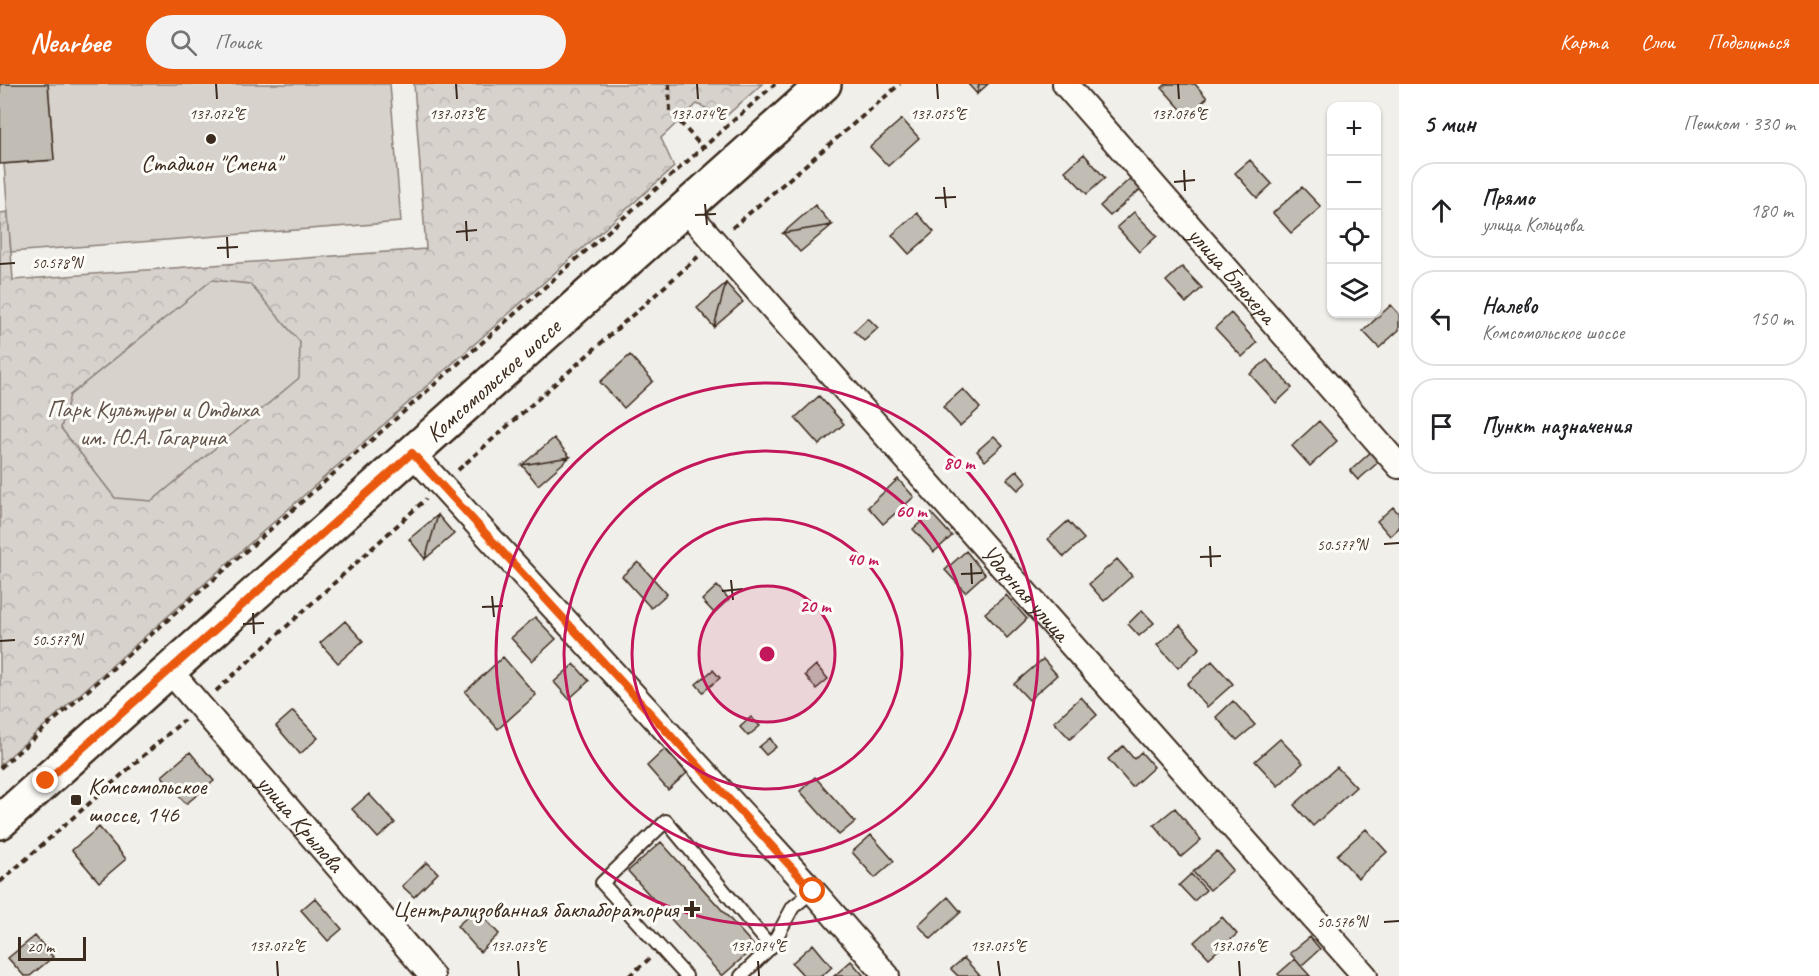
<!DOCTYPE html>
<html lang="ru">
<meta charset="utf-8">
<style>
body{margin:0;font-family:Caveat,sans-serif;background:#f2f2f2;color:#202124}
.controls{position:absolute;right:18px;top:18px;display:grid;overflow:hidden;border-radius:12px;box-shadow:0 2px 4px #0004}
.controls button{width:54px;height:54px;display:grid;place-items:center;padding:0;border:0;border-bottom:2px solid #e0e0e0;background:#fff;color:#202124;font:30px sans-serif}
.scale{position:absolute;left:18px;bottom:15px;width:68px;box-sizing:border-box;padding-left:6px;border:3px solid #3b2a1e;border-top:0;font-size:16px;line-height:21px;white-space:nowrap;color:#3b2a1e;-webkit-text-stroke:4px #fdfcf7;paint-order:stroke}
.stop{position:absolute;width:18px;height:18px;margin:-14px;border:4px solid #ea580c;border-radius:50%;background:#fff}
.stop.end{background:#ea580c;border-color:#fff;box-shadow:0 2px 6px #0008}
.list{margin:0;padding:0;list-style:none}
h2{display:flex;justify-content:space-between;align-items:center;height:78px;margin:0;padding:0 24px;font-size:26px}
h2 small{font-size:20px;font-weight:400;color:#757577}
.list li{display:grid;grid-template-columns:39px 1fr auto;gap:18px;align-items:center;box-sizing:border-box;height:96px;margin:0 12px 12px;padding:0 12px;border:2px solid #e0e0e0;border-radius:24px}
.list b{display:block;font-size:22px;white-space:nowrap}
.list p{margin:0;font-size:20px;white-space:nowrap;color:#757577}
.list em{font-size:20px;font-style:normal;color:#757577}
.icon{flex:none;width:33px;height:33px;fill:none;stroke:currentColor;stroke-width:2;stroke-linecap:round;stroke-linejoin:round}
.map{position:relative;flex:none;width:1399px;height:892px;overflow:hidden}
header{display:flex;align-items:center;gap:36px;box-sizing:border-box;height:84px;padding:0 30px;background:#ea580c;color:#fff}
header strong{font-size:28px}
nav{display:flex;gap:33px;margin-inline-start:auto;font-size:21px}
.search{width:420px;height:54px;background:#f2f2f2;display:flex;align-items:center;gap:15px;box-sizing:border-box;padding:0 21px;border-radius:33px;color:#757577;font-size:22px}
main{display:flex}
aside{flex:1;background:#fff}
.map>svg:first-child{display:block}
</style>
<header>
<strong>Nearbee</strong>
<div class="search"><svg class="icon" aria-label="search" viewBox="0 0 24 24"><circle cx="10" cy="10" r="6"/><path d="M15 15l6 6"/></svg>Поиск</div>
<nav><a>Карта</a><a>Слои</a><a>Поделиться</a></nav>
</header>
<main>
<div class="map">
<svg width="1399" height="892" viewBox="0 0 1399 892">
<defs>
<pattern id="park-crowns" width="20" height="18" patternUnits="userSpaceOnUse" patternTransform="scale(1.5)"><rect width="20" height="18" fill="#d7d2cc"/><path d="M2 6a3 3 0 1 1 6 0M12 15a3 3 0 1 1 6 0" fill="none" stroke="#b9b4af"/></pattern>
</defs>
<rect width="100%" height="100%" fill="#f1efea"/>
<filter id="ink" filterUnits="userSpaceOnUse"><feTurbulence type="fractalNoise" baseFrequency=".0167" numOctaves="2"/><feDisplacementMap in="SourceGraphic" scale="12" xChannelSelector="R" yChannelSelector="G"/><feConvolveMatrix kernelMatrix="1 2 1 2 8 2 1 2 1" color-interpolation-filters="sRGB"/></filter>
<g filter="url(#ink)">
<path fill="url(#park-crowns)" stroke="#897e75" stroke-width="1.5" d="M 414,0 L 762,0 L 725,33 L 697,20 L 661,54 L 674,83 L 0,681 L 0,129 L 8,128 L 13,196 L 426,165 Z"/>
<path fill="#d7d2cc" stroke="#897e75" stroke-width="1.5" d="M 48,0 L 390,0 L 401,138 L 11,168 L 4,80 L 54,76 Z
M 212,196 L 250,200 L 300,258 L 299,294 L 152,417 L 115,414 L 61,344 L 70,311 Z"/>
<path fill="#c1bcb4" stroke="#3b2a1e" stroke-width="1.5" d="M 0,0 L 48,0 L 54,76 L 0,80 Z
M 968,0 L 979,0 L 977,10 Z
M 979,0 L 988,0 L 977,10 Z
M 1166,0 L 1195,0 L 1207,14 L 1187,32 L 1162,4 Z
M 902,35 L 919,54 L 888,82 L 870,63 Z
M 1084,70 L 1105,94 L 1087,110 L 1065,87 Z
M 1250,76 L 1272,100 L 1257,114 L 1235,89 Z
M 1133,92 L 1143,103 L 1110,132 L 1100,122 Z
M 1302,103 L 1321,123 L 1291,149 L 1273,129 Z
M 815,121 L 832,141 L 783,149 Z
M 1134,128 L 1157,152 L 1139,168 L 1117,143 Z
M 917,129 L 934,148 L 909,170 L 892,151 Z
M 832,141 L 800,168 L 783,149 Z
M 1182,183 L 1202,204 L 1186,219 L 1166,197 Z
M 726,199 L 714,243 L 697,224 Z
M 726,199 L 743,218 L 714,243 Z
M 1391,221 L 1399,230 L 1399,246 L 1379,264 L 1363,247 Z
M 1231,229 L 1257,259 L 1242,273 L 1215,244 Z
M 868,234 L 878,244 L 864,257 L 854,247 Z
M 630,271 L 653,297 L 624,324 L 600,298 Z
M 1267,276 L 1292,304 L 1276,319 L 1250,290 Z
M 963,305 L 980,324 L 960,342 L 943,323 Z
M 819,312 L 844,340 L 819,361 L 795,334 Z
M 1319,337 L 1337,357 L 1310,382 L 1292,362 Z
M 994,352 L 1003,361 L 985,377 L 977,367 Z
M 554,354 L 570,373 L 522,381 Z
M 1373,366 L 1382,375 L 1358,396 L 1350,387 Z
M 570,373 L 538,401 L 522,381 Z
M 1017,386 L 1027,398 L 1018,406 L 1007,395 Z
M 898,395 L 914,413 L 883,440 L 868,423 Z
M 1393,423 L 1399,430 L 1399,444 L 1390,452 L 1377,437 Z
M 931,429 L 952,452 L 934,468 L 913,445 Z
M 438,431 L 425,475 L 409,455 Z
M 438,431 L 454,450 L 425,475 Z
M 1068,437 L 1084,455 L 1064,473 L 1048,455 Z
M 966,467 L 985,490 L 965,508 L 945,486 Z
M 1117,475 L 1132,492 L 1104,517 L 1089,500 Z
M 638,478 L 667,510 L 651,524 L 622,492 Z
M 717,502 L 729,515 L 714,529 L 702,516 Z
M 1006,511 L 1027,535 L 1007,554 L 985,529 Z
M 1142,526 L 1154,539 L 1139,552 L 1128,540 Z
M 535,533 L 556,555 L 532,577 L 511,554 Z
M 345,537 L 363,557 L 338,579 L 320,559 Z
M 1180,541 L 1200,564 L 1178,584 L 1157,561 Z
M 503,573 L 536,611 L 498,645 L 465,608 Z
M 1043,575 L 1057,591 L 1029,616 L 1014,600 Z
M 1212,577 L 1233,600 L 1207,623 L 1187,600 Z
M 574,580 L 589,597 L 569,615 L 554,598 Z
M 816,581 L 828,595 L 816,605 L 805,591 Z
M 713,586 L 720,594 L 703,608 L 696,600 Z
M 1081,613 L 1097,631 L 1070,655 L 1054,638 Z
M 1233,617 L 1255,641 L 1237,656 L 1216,633 Z
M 293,627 L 318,654 L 300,670 L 276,642 Z
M 751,633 L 760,642 L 748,652 L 740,643 Z
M 770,654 L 776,663 L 766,671 L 759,663 Z
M 1280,655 L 1303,679 L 1278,702 L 1255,677 Z
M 1123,662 L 1134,675 L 1141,668 L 1154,683 L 1132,703 L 1108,675 Z
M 665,665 L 687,689 L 668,706 L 647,682 Z
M 190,668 L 214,697 L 186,720 L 162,692 Z
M 1337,683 L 1356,703 L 1313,742 L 1294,721 Z
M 815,693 L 855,738 L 839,751 L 800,707 Z
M 369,710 L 395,739 L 378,754 L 352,725 Z
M 1175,724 L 1201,756 L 1181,773 L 1154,741 Z
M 99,743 L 126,775 L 99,798 L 72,766 Z
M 1366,745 L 1387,768 L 1358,794 L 1337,771 Z
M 871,751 L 894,777 L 875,794 L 852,768 Z
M 661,758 L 755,863 L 722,892 L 628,787 Z
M 1217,767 L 1233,786 L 1210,806 L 1193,788 Z
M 427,778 L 438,789 L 414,813 L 402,802 Z
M 1191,790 L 1206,806 L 1194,817 L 1179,801 Z
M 948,813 L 961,828 L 931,855 L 918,841 Z
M 315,814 L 342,845 L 328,857 L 301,826 Z
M 476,825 L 499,850 L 480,868 L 457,842 Z
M 1222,833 L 1237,850 L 1209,874 L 1194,858 Z
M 35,852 L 53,873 L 30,892 L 24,892 L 8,874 Z
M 1310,853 L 1320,865 L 1301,882 L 1290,869 Z
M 813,860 L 832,883 L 822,892 L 804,892 L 792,879 Z
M 964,874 L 980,892 L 958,892 L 951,885 Z
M 1295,875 L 1301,882 L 1310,892 L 1280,892 L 1278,890 Z
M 851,877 L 864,892 L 834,892 Z"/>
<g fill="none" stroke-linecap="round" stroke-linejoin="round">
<g stroke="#3b2a1e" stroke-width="16">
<path id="lane" d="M 686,892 L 602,799 L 666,737 L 771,863
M 741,892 L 771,863 L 793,823 L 813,807"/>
</g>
<g stroke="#3b2a1e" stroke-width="28">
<g id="street">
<path id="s1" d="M 1065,0 L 1399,382"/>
<path id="s2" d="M 685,125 L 1365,892"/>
<path d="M 412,369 L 813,807 L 887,892"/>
<path id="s3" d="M 169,586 L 432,892"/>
</g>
</g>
<g stroke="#3b2a1e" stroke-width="38">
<g id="secondary">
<path id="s4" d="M 0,738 L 824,0"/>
</g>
</g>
<path stroke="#3b2a1e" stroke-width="4" stroke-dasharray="6 4.5" stroke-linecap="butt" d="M 669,0 L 670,27 L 703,64
M 732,144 L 900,0
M 458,386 L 699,172
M 216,607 L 426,415
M 0,684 L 775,0
M 0,798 L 184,636
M 629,892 L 649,875"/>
<use href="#lane" stroke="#fdfcf7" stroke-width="12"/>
<use href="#street" stroke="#fdfcf7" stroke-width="24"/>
<use href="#secondary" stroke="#fdfcf7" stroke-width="33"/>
</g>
</g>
<g fill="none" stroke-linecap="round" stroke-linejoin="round" filter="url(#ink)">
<path stroke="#ea580c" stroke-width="8" d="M 46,697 L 412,369 L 813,807"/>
</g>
<path fill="none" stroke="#3b2a1e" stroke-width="2" d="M 216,0 L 217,15M 456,0 L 457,15M 697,0 L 698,15M 937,0 L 938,15M 1178,0 L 1179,15M 1184,86 L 1185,107M 1174,98 L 1195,96M 944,103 L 946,124M 935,114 L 956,113M 705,120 L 707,141M 695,131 L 716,130M 466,137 L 467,157M 456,148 L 477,146M 227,153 L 228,174M 217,164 L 238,163M 0,180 L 15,179M 1384,460 L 1399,459M 1210,462 L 1211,483M 1200,473 L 1221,472M 971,479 L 972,500M 961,490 L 982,489M 731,496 L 733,516M 722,507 L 743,505M 492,512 L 494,533M 482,523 L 503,522M 253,529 L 254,550M 243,540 L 264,539M 0,557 L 15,556M 1384,838 L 1399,837M 277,877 L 278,892M 518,877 L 519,892M 758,877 L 759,892M 998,877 L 1000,892M 1239,877 L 1240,892"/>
<circle cx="767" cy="570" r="68" fill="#c2185b" fill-opacity=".12"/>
<g fill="none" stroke="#c2185b" stroke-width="3">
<circle cx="767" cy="570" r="68"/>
<circle cx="767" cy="570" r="135"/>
<circle cx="767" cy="570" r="203"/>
<circle cx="767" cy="570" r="271"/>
</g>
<g fill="#3b2a1e" stroke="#fdfcf7" stroke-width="2">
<circle cx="211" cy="55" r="6"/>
<rect x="70" y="710" width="12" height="12" rx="3"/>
<path d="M689 816h6v6h6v6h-6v6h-6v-6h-6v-6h6z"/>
</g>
<g text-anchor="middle" stroke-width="6" stroke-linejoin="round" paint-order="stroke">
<g font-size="24" fill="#3b2a1e" stroke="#fdfcf7">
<text x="211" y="87">Стадион "Смена"</text>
<text x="88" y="710" text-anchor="start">Комсомольское<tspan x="88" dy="28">шоссе, 146</tspan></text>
<text x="678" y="833" text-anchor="end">Централизованная баклаборатория</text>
</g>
<g font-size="24" fill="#3b2a1e" stroke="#fdfcf7">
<text dy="8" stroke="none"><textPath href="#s1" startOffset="254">улица Блюхера</textPath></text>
<text dy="8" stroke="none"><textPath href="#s4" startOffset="662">Комсомольское шоссе</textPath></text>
<text dy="8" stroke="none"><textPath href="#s2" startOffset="513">Ударная улица</textPath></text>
<text dy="8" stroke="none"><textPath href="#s3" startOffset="202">улица Крылова</textPath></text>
</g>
<g font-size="24" fill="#62544a" stroke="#fdfcf7">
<text x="153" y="333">Парк Культуры и Отдыха<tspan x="153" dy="28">им. Ю.А. Гагарина</tspan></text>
</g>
</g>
<g font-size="15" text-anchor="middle" fill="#3b2a1e" stroke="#fdfcf7" stroke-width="6" stroke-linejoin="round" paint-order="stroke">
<text x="217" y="35">137.072°E</text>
<text x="457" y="35">137.073°E</text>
<text x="698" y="35">137.074°E</text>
<text x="938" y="35">137.075°E</text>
<text x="1179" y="35">137.076°E</text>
<text x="57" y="184">50.578°N</text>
<text x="1342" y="466">50.577°N</text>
<text x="57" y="561">50.577°N</text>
<text x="1342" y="843">50.576°N</text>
<text x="277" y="867">137.072°E</text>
<text x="518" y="867">137.073°E</text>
<text x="758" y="867">137.074°E</text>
<text x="998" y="867">137.075°E</text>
<text x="1239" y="867">137.076°E</text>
</g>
<circle cx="767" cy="570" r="9" fill="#c2185b" stroke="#fdfcf7" stroke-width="3"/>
<g font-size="18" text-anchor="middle" font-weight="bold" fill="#c2185b" stroke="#fdfcf7" stroke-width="6" stroke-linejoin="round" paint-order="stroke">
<text x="959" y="385">80 m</text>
<text x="911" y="433">60 m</text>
<text x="862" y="481">40 m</text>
<text x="815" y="528">20 m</text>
</g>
</svg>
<div class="controls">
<button>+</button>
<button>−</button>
<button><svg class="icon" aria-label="locate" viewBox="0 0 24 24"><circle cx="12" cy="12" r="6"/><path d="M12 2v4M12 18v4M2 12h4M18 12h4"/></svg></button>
<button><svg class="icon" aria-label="layers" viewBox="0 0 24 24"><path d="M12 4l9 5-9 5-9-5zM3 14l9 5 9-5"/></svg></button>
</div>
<div class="scale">20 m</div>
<div class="stop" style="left:813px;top:807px"></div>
<div class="stop end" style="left:46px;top:697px"></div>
</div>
<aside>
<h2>5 мин<small>Пешком · 330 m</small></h2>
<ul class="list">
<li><svg class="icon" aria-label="ahead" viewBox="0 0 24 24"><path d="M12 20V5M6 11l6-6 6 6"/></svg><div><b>Прямо</b><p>улица Кольцова</p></div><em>180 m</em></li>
<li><svg class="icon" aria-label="left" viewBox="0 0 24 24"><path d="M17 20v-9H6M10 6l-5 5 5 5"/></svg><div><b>Налево</b><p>Комсомольское шоссе</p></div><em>150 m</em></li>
<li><svg class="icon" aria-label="arrive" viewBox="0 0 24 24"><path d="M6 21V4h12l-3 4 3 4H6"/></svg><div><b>Пункт назначения</b></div></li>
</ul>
</aside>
</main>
